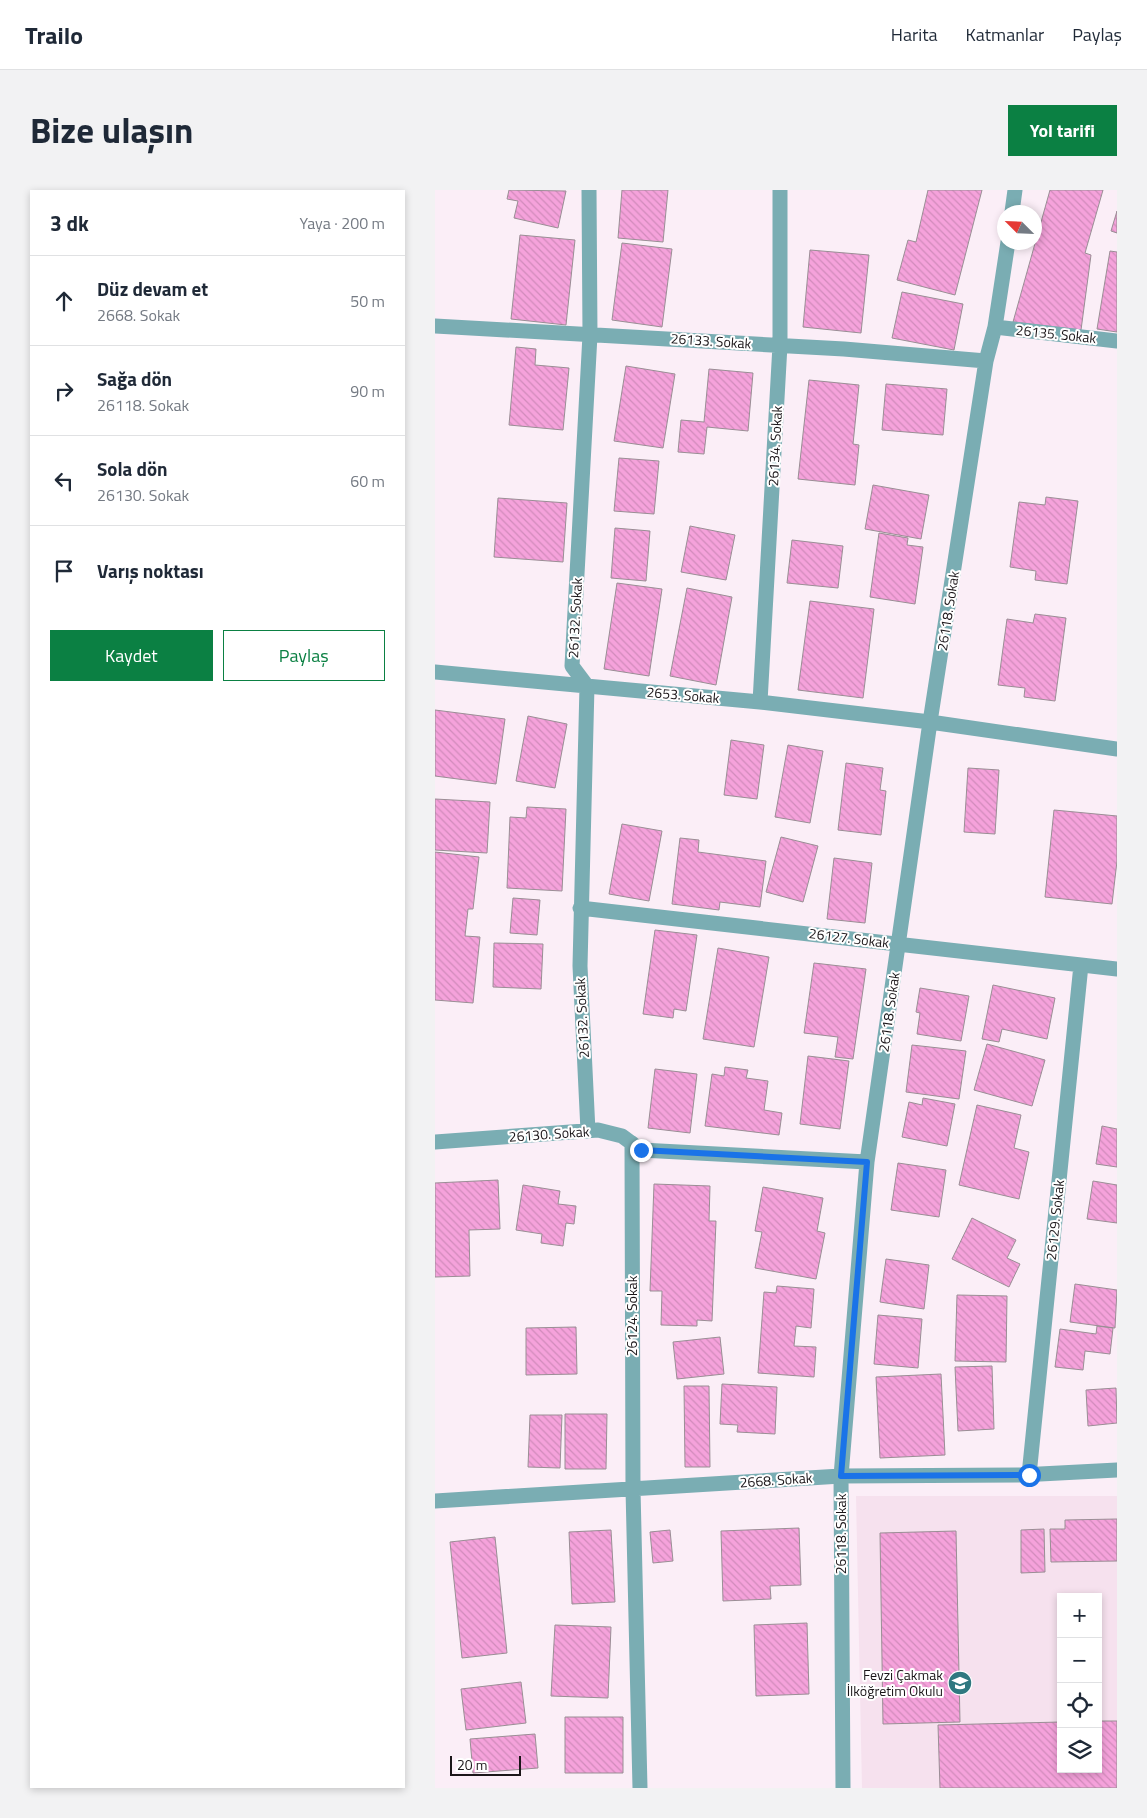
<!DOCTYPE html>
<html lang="tr">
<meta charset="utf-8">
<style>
body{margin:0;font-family:"Titillium Web",sans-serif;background:#f2f2f3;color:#1f2937}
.controls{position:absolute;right:15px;bottom:15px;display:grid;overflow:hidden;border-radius:0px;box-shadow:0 2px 8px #0003}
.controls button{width:45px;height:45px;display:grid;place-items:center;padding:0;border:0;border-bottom:1px solid #e0e1e3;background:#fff;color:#1f2937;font:25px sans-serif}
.compass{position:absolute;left:562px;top:15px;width:45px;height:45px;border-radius:50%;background:#fff;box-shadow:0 2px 8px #0003;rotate:294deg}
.scale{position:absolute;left:15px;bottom:12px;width:71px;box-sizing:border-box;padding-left:5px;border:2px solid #1b1619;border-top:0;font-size:14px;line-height:18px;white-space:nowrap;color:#1b1619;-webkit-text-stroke:4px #fff;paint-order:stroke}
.stop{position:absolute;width:15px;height:15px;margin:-11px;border:4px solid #1a73e8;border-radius:50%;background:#fff}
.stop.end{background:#1a73e8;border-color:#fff;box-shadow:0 1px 5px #0008}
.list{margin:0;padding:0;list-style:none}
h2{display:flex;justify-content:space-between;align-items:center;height:65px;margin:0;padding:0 20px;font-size:21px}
h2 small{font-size:16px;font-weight:400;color:#747a83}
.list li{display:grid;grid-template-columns:32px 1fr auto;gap:15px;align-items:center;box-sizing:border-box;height:90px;padding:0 20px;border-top:1px solid #e0e1e3}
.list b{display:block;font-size:19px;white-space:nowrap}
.list p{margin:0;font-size:16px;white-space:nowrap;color:#747a83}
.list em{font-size:16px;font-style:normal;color:#747a83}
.actions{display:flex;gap:10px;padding:15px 20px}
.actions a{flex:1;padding:11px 0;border:1px solid #0b8043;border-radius:0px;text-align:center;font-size:18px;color:#0b8043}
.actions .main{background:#0b8043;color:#fff}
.icon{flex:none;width:28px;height:28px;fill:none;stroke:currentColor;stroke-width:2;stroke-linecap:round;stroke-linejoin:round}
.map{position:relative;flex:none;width:682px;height:1598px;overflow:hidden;border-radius:0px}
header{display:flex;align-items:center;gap:30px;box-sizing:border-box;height:70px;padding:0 25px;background:#fff;border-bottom:1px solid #e0e1e3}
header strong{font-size:24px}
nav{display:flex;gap:28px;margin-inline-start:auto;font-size:18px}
.intro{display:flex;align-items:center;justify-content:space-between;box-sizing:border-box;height:120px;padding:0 30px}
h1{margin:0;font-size:35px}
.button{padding:12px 22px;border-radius:0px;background:#0b8043;color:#fff;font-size:18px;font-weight:700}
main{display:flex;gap:30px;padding:0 30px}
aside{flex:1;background:#fff;border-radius:0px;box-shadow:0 2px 8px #0003}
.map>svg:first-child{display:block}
</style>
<header>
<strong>Trailo</strong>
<nav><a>Harita</a><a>Katmanlar</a><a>Paylaş</a></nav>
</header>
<div class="intro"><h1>Bize ulaşın</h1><a class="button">Yol tarifi</a></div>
<main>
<aside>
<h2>3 dk<small>Yaya · 200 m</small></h2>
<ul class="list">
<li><svg class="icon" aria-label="ahead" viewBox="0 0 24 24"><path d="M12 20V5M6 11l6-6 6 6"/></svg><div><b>Düz devam et</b><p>2668. Sokak</p></div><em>50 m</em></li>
<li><svg class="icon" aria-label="right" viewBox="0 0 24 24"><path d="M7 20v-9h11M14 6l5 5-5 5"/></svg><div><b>Sağa dön</b><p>26118. Sokak</p></div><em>90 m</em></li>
<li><svg class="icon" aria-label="left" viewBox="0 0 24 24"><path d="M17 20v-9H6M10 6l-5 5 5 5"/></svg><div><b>Sola dön</b><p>26130. Sokak</p></div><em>60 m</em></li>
<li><svg class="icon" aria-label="arrive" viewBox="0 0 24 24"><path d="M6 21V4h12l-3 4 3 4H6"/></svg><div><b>Varış noktası</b></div></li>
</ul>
<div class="actions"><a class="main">Kaydet</a><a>Paylaş</a></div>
</aside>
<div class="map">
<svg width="682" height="1598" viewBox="0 0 682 1598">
<defs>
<pattern id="building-back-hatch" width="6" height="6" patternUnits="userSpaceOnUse" patternTransform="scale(1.25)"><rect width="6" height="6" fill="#f5a2db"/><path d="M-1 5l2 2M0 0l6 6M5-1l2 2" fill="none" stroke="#d18bbb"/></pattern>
</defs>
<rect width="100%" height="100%" fill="#fbeef7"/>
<path fill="#f6e1ee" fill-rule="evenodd" d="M 421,1306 L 682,1306 L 682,1598 L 427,1598 ZM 626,1407 L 663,1407 L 663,1579 L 626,1579 Z"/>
<path fill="url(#building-back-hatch)" stroke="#9a8e95" d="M 74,0 L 131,1 L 123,38 L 79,28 L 83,11 L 72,9 Z
M 187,0 L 233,0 L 228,52 L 183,48 Z
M 493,0 L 547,0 L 520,105 L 462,90 L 473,50 L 481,52 Z
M 615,0 L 668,0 L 650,63 L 656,65 L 646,140 L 578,132 Z
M 682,21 L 682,43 L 676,41 Z
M 85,45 L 140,50 L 131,135 L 76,129 Z
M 187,53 L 237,59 L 227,137 L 177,130 Z
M 375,60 L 434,65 L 426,143 L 368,137 Z
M 675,61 L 682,62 L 682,142 L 662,139 Z
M 467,102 L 528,114 L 519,160 L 457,148 Z
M 81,157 L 101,159 L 100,175 L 134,178 L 128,240 L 74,235 Z
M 191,176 L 240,184 L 228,258 L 179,251 Z
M 274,179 L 318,183 L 313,241 L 272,237 L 269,264 L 243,262 L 246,230 L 269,232 Z
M 374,190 L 424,195 L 418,254 L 424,255 L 420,295 L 363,289 Z
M 451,194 L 512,199 L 508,245 L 447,240 Z
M 184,268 L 224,271 L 219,324 L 179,321 Z
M 438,295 L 494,305 L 486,349 L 430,339 Z
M 611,307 L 643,311 L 632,394 L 600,390 L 601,381 L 575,377 L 584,312 L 610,315 Z
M 63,308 L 132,313 L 128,372 L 59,367 Z
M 255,336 L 300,345 L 291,390 L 246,382 Z
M 180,338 L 215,341 L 211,391 L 176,388 Z
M 444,343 L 473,348 L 472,355 L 488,357 L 480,414 L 435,407 Z
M 357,350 L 408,356 L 403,398 L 352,393 Z
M 182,393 L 227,399 L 214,486 L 169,479 Z
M 252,398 L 297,407 L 281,495 L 235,486 Z
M 375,411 L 439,419 L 428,508 L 363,500 Z
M 600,424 L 631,428 L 620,511 L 589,507 L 590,498 L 563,495 L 572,429 L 598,433 Z
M 0,520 L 70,529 L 61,594 L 0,586 Z
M 93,526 L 132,534 L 120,598 L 81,591 Z
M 296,550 L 329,555 L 322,609 L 289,605 Z
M 353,555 L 388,561 L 375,633 L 340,627 Z
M 411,573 L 448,578 L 445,600 L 451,601 L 446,645 L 403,640 Z
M 533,578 L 564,580 L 560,644 L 529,642 Z
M 0,609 L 55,612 L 52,663 L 0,660 Z
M 92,617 L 131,619 L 127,701 L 72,698 L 75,627 L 91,628 Z
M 619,620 L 682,626 L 682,671 L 677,714 L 610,707 Z
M 187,634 L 227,641 L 214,711 L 174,704 Z
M 346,647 L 383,656 L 368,712 L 331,702 Z
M 245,648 L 264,650 L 263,662 L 331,671 L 325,717 L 285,712 L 284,720 L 237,714 Z
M 0,662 L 44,667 L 38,719 L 33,719 L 30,746 L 45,747 L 38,813 L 0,810 Z
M 399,668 L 437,673 L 430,733 L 392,729 Z
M 78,708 L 105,710 L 102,745 L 75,743 Z
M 220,740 L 262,745 L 251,821 L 239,819 L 238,828 L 208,824 Z
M 59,753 L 108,754 L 106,799 L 58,797 Z
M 283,758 L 334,767 L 319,857 L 268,849 Z
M 379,773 L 431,779 L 418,869 L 400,867 L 403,847 L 369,843 Z
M 558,795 L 620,808 L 612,849 L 567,839 L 564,852 L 547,849 Z
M 485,798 L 534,806 L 526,851 L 482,844 L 485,823 L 481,822 Z
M 552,854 L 610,870 L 597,916 L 539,900 Z
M 477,855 L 531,861 L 524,909 L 471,902 Z
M 373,866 L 414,871 L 405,939 L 365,934 Z
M 290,877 L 313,880 L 311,888 L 333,891 L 329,920 L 347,923 L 344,945 L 270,936 L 277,884 L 289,886 Z
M 220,879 L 262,884 L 255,943 L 213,938 Z
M 488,908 L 520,914 L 512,956 L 467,947 L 474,912 L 487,915 Z
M 542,915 L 586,925 L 579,958 L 594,962 L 584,1009 L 524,995 Z
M 667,936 L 682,939 L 682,977 L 661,974 Z
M 463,973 L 511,980 L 504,1027 L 456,1020 Z
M 63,990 L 65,1039 L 34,1040 L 35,1086 L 0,1087 L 0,993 Z
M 658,991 L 682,995 L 682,1033 L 652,1029 Z
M 219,994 L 275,996 L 274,1031 L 281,1031 L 277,1131 L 262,1130 L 262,1136 L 226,1135 L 227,1101 L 215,1101 Z
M 88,995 L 125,1001 L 123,1014 L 141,1016 L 139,1034 L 131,1033 L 128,1056 L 106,1053 L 107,1044 L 81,1040 Z
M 328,997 L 388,1008 L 382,1041 L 390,1043 L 381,1089 L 320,1078 L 327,1042 L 320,1041 Z
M 537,1028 L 581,1050 L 572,1068 L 585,1074 L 574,1097 L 517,1069 Z
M 451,1069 L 494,1075 L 489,1119 L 445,1112 Z
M 640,1094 L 682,1100 L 680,1138 L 635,1132 Z
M 342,1096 L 379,1099 L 376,1138 L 361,1136 L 359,1156 L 381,1157 L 379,1187 L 323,1183 L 329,1102 L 341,1103 Z
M 522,1105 L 572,1106 L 571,1172 L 520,1171 Z
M 443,1125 L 487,1129 L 483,1178 L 439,1174 Z
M 662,1136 L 678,1138 L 675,1164 L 650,1161 L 648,1180 L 620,1177 L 625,1139 L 661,1144 Z
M 141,1137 L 142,1184 L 91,1185 L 91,1138 Z
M 285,1147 L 289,1184 L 242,1189 L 238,1152 Z
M 557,1176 L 559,1239 L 523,1241 L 520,1177 Z
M 506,1184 L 510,1265 L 445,1268 L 441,1187 Z
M 287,1194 L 342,1197 L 340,1244 L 302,1242 L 303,1235 L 285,1234 Z
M 249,1196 L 274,1196 L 275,1277 L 250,1277 Z
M 681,1198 L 682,1233 L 653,1236 L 651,1200 Z
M 130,1224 L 172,1224 L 171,1279 L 130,1279 Z
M 95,1225 L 127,1225 L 125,1278 L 93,1277 Z
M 682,1329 L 682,1371 L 616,1372 L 615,1339 L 630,1339 L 630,1330 Z
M 364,1338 L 366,1395 L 335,1396 L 336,1409 L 288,1411 L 286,1341 Z
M 609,1339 L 610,1382 L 586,1383 L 586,1340 Z
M 176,1340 L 180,1412 L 137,1414 L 134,1342 Z
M 235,1340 L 238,1371 L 218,1373 L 215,1342 Z
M 521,1341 L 525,1532 L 448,1534 L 445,1343 Z
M 60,1347 L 72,1463 L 27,1468 L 15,1352 Z
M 372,1433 L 374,1504 L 321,1506 L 319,1435 Z
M 120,1435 L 176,1437 L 173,1508 L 116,1506 Z
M 86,1492 L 91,1533 L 31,1540 L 26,1499 Z
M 130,1527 L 188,1527 L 188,1583 L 130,1583 Z
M 663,1531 L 682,1531 L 682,1598 L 505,1598 L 503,1535 L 626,1532 L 626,1579 L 663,1579 Z
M 100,1544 L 103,1578 L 38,1583 L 35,1549 Z"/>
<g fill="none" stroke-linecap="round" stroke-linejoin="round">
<path stroke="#7aadb3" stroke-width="15" d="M 577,22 L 580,0
M 0,136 L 409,159 L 551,171
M 560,137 L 682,151
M 0,482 L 325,512 L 495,532 L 682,559
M 325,512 L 345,155 L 345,0
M 145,718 L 682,779
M 153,941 L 145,776 L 152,496 L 137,476 L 155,145 L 154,0
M 0,952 L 163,940 L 187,946 L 206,960 L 432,972
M 197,953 L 198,1299 L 205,1598
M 594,1285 L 646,775
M 0,1311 L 406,1286 L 586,1285 L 682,1280
M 408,1598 L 406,1286 L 432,972 L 495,532 L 551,171 L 560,137 L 573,52"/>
</g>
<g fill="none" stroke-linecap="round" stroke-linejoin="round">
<path stroke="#1a73e8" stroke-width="6" d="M 206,960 L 432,972 L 406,1286 L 594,1285"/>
</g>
<defs>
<g id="school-disc" transform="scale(1.25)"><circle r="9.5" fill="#2f7880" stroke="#fff"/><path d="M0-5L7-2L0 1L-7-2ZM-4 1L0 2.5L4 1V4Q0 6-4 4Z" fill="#fff"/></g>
</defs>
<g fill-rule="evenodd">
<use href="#school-disc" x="525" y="1493"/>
</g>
<g text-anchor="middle" stroke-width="4" stroke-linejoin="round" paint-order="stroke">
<g font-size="14" fill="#1b1619" stroke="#fff">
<text transform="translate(621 144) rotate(6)" y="5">26135. Sokak</text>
<text transform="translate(276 151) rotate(4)" y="5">26133. Sokak</text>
<text transform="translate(340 256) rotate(-87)" y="5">26134. Sokak</text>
<text transform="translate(513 421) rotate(-81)" y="5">26118. Sokak</text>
<text transform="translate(140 428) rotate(-87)" y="5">26132. Sokak</text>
<text transform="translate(248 505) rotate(5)" y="5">2653. Sokak</text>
<text transform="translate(414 748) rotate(7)" y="5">26127. Sokak</text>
<text transform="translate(454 822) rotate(-82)" y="5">26118. Sokak</text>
<text transform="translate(147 828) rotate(-93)" y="5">26132. Sokak</text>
<text transform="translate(114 944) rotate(-4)" y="5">26130. Sokak</text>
<text transform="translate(620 1030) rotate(-84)" y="5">26129. Sokak</text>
<text transform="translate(197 1126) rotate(-90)" y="5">26124. Sokak</text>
<text transform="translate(341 1290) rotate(-4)" y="5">2668. Sokak</text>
<text transform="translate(406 1344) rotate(-90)" y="5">26118. Sokak</text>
</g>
<g font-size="14" fill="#1b1619" stroke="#fff" text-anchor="end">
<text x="508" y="1490">Fevzi Çakmak<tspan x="508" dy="16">İlköğretim Okulu</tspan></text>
</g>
</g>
</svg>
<div class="controls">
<button>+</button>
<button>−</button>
<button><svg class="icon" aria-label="locate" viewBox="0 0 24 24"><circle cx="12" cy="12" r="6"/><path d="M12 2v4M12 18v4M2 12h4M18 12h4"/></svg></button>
<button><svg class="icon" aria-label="layers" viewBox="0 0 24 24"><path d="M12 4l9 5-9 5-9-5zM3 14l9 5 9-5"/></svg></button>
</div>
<svg class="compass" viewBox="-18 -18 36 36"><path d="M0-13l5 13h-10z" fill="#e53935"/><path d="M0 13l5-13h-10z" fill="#747a83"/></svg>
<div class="scale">20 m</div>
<div class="stop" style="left:594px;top:1285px"></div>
<div class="stop end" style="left:206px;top:960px"></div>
</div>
</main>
